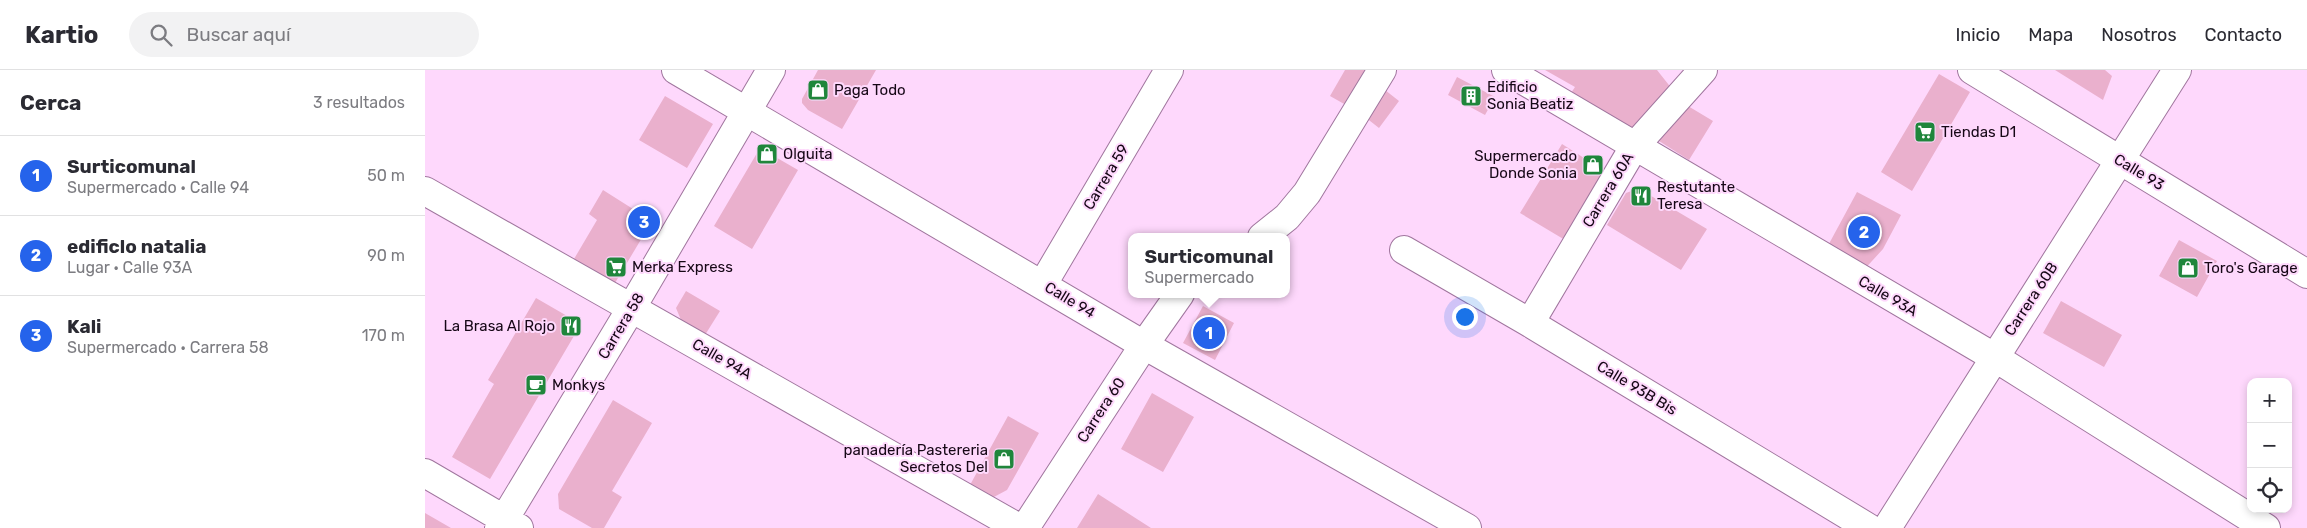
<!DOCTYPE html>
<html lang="es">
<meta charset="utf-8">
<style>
body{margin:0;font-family:Rubik,sans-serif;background:#f2f2f3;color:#2b2b33}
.controls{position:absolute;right:15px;bottom:15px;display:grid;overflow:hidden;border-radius:10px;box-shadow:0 2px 8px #0003}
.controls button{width:45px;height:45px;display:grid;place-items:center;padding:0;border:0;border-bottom:1px solid #e1e1e2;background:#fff;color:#2b2b33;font:25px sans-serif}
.you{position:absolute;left:1039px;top:246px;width:18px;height:18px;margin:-12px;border:4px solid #fff;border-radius:50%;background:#1a73e8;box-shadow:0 0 0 8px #1a73e833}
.badge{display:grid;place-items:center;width:32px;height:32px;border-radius:50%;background:#2563eb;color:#fff;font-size:16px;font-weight:700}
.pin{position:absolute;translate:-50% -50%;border:2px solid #fff;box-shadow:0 1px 5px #0006}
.popup{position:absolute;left:703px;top:163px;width:162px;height:65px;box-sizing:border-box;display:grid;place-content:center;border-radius:10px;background:#fff;filter:drop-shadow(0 1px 4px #0005);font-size:16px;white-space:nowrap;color:#7c7c81}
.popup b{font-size:19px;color:#2b2b33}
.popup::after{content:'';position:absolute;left:50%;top:100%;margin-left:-10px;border:10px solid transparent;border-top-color:#fff}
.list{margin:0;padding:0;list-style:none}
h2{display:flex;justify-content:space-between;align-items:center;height:65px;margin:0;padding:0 20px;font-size:21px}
h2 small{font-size:16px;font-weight:400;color:#7c7c81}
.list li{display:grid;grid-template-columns:32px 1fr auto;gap:15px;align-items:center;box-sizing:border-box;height:80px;padding:0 20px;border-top:1px solid #e1e1e2}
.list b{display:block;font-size:19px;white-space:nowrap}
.list p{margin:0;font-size:16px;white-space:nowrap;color:#7c7c81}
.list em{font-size:16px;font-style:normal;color:#7c7c81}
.icon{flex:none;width:28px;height:28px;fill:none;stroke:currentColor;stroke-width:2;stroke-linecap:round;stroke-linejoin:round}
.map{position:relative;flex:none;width:1882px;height:458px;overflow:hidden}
header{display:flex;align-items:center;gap:30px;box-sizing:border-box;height:70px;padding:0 25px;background:#fff;border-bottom:1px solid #e1e1e2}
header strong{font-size:24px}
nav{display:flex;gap:28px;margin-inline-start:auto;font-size:18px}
.search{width:350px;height:45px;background:#f2f2f3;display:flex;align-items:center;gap:12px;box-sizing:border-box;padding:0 18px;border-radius:28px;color:#7c7c81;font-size:19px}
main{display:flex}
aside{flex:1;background:#fff}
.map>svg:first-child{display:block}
</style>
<header>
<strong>Kartio</strong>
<div class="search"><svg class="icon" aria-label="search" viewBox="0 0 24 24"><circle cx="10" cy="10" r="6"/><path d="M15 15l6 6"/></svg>Buscar aquí</div>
<nav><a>Inicio</a><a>Mapa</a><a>Nosotros</a><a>Contacto</a></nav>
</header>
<main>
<aside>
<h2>Cerca<small>3 resultados</small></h2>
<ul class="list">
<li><span class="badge">1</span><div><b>Surticomunal</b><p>Supermercado · Calle 94</p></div><em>50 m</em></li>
<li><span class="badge">2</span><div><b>edificlo natalia</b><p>Lugar · Calle 93A</p></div><em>90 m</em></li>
<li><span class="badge">3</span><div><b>Kali</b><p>Supermercado · Carrera 58</p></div><em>170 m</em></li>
</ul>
</aside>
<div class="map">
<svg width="1882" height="458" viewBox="0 0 1882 458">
<rect width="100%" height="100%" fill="#fed8fc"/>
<path fill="#eab0cd" d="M 393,0 L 451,0 L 417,59 L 383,40 L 377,33 L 377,29 Z
M 920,0 L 951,0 L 928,39 L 905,26 Z
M 1120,0 L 1232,0 L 1251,24 L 1206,64 L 1146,23 L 1150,17 Z
M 1630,0 L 1680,0 L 1687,6 L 1678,30 Z
M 1514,4 L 1545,22 L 1487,121 L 1456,102 Z
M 1032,7 L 1070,27 L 1060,45 L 1023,25 Z
M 960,20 L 974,31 L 954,58 L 940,47 Z
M 240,26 L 288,54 L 262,98 L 214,70 Z
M 1258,33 L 1288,51 L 1264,90 L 1234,71 Z
M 1137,74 L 1181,102 L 1140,170 L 1095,143 Z
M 335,78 L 373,100 L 327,179 L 289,156 Z
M 178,120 L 227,151 L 190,213 L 149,189 L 172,150 L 164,144 Z
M 1209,120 L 1216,120 L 1282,159 L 1256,200 L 1182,155 L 1201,123 Z
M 1432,122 L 1476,145 L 1458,179 L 1436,203 L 1399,183 Z
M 1754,170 L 1792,191 L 1772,227 L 1734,206 Z
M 261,221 L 295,241 L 280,265 L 256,250 L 251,238 Z
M 111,228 L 156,254 L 65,409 L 27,387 L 69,314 L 63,310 Z
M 1636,231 L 1697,265 L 1679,297 L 1618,263 Z
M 778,236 L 809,253 L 790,290 L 758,273 Z
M 727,323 L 769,347 L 738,402 L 696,379 Z
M 188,330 L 227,353 L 187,421 L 197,427 L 179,458 L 167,458 L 134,439 L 133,424 Z
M 583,346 L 614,363 L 582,420 L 567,428 L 545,415 Z
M 673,424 L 726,458 L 652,458 Z
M 0,443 L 26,458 L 0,458 Z"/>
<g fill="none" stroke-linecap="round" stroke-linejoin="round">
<g stroke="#a0769e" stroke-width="30">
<path id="minor" d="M 251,0 L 719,275 L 1042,458
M 1081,0 L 1569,287 L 1841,458
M 1547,0 L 1882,204
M 0,121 L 594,458
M 837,167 L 862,147 L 882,123 L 957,0
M 979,180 L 1105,253 L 1444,458
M 618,214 L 744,0
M 1105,253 L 1209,77 L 1278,0
M 0,403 L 94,458
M 74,458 L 207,237 L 346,0
M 600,458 L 719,275 L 755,224
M 1462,458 L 1752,0"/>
</g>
<use href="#minor" stroke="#fff" stroke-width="28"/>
</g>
<defs>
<g id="shop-square" transform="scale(1.125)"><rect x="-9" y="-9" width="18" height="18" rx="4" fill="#1f863b" stroke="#fed8fc"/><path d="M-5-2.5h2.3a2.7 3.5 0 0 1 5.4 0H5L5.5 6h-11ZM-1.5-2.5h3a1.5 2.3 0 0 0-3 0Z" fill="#fff"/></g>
<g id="building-square" transform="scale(1.125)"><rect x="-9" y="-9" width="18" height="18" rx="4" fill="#1f863b" stroke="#fed8fc"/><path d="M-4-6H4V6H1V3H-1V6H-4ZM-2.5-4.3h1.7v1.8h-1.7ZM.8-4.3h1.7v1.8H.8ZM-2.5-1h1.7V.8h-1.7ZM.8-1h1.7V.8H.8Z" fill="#fff"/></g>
<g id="supermarket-square" transform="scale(1.125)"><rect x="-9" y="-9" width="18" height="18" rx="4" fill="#1f863b" stroke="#fed8fc"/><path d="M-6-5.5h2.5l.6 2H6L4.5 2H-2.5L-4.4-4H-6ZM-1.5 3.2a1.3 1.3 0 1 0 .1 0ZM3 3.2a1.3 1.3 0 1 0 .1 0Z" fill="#fff"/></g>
<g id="restaurant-square" transform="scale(1.125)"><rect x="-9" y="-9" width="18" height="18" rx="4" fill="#1f863b" stroke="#fed8fc"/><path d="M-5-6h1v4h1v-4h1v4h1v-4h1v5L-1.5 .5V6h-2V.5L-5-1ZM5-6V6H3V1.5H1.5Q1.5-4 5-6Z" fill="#fff"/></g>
<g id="cafe-square" transform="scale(1.125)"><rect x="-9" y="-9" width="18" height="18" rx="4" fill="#1f863b" stroke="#fed8fc"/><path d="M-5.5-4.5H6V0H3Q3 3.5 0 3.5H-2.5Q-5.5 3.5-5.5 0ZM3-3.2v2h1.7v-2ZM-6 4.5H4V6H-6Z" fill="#fff"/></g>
</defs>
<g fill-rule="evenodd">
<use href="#shop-square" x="393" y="20"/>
<use href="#building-square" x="1046" y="26"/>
<use href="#supermarket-square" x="1500" y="62"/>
<use href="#shop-square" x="342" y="84"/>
<use href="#shop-square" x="1168" y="95"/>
<use href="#restaurant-square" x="1216" y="126"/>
<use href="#supermarket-square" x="191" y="197"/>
<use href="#shop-square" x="1763" y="198"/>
<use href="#restaurant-square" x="146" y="256"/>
<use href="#cafe-square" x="111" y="315"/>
<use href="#shop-square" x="579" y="389"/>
</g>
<g text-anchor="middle" stroke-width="4" stroke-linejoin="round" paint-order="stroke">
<g font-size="15" fill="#160716" stroke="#fed8fc" text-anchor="start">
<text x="1062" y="22">Edificio<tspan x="1062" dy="17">Sonia Beatiz</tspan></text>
<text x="409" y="25">Paga Todo</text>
<text x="1516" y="67">Tiendas D1</text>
<text x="358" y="89">Olguita</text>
<text x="1152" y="91" text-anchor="end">Supermercado<tspan x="1152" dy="17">Donde Sonia</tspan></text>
<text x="1232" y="122">Restutante<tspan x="1232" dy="17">Teresa</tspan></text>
<text x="207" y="202">Merka Express</text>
<text x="1779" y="203">Toro's Garage</text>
<text x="130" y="261" text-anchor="end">La Brasa Al Rojo</text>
<text x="127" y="320">Monkys</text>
<text x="563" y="385" text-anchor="end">panadería Pastereria<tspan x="563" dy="17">Secretos Del</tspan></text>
</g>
<g font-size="15" fill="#160716" stroke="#fed8fc">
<text transform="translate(1714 102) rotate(31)" y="5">Calle 93</text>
<text transform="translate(681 107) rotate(-59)" y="5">Carrera 59</text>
<text transform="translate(1183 120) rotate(-59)" y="5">Carrera 60A</text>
<text transform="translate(1463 226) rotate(30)" y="5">Calle 93A</text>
<text transform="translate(1606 229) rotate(-57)" y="5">Carrera 60B</text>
<text transform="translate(645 230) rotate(31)" y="5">Calle 94</text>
<text transform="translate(196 256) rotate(-59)" y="5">Carrera 58</text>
<text transform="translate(297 289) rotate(30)" y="5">Calle 94A</text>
<text transform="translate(1212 318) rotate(31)" y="5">Calle 93B Bis</text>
<text transform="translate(676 340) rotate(-57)" y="5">Carrera 60</text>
</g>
</g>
</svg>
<div class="controls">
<button>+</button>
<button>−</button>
<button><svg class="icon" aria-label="locate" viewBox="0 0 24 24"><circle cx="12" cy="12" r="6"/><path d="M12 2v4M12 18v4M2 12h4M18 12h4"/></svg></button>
</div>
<div class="you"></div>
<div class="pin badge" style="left:784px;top:263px">1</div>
<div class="popup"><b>Surticomunal</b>Supermercado</div>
<div class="pin badge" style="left:1439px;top:162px">2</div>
<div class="pin badge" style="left:219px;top:152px">3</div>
</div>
</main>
